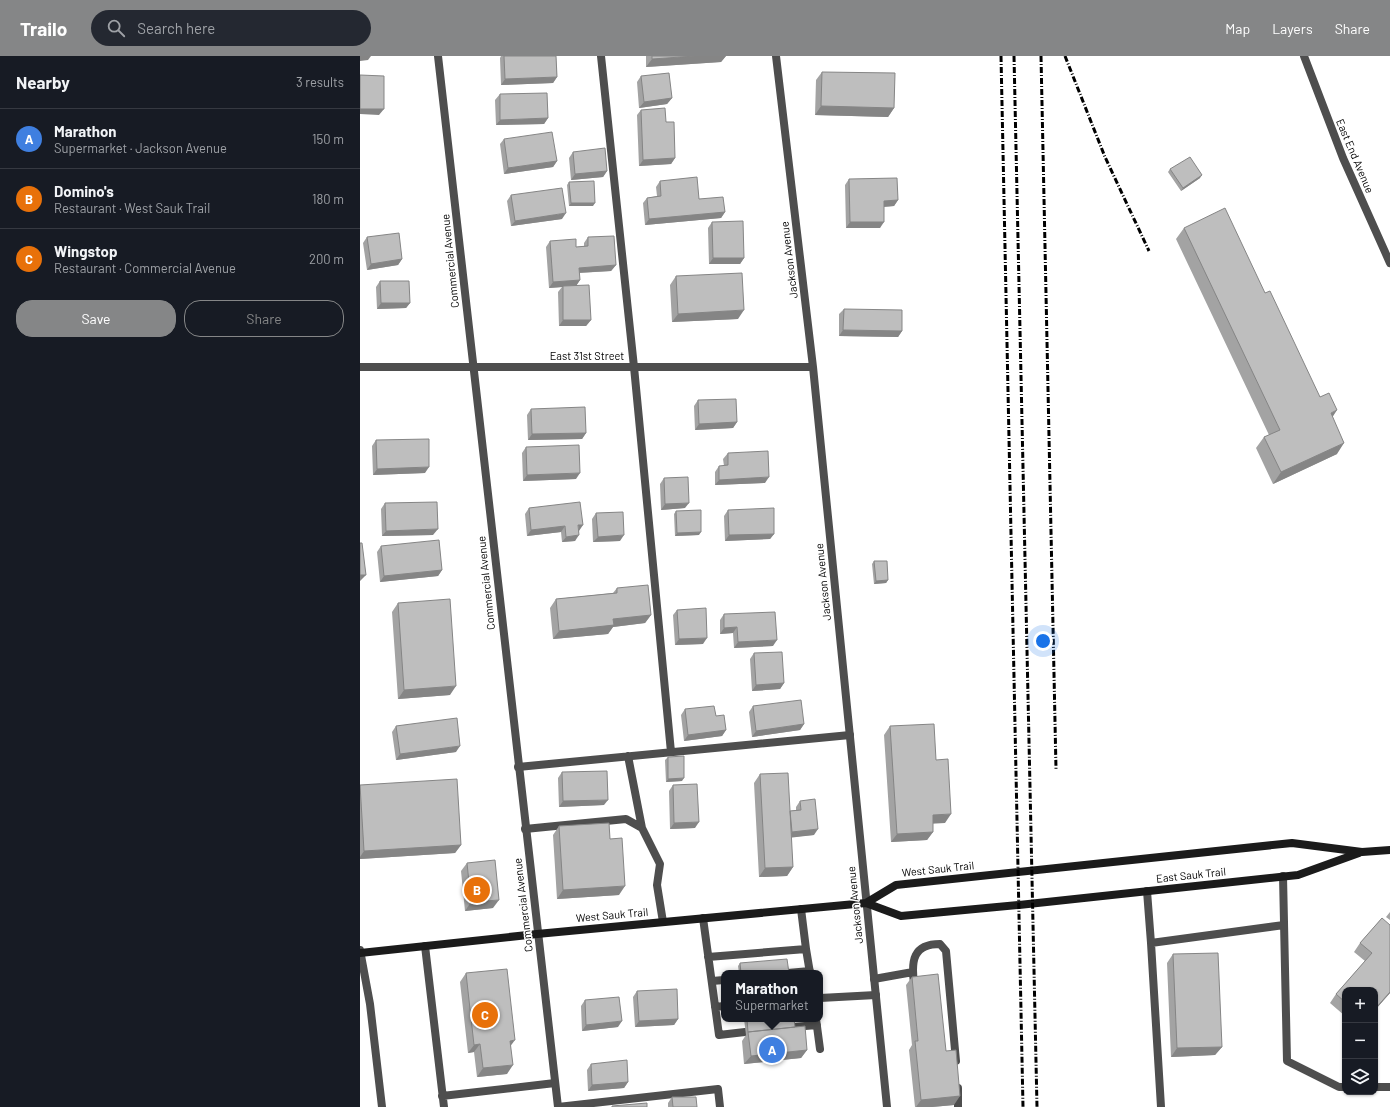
<!DOCTYPE html>
<meta charset="utf-8">
<style>
body{margin:0;font-family:Barlow,sans-serif;background:#242831;color:#f1f3f6}
.controls{position:absolute;right:12px;bottom:12px;display:grid;overflow:hidden;border-radius:8px;box-shadow:0 1px 3px #0004}
.controls button{width:36px;height:36px;display:grid;place-items:center;padding:0;border:0;border-bottom:1px solid #363941;background:#171b24;color:#f1f3f6;font:20px sans-serif}
.you{position:absolute;left:683px;top:585px;width:14px;height:14px;margin:-10px;border:3px solid #fff;border-radius:50%;background:#1a73e8;box-shadow:0 0 0 6px #1a73e833}
.badge{display:grid;place-items:center;width:26px;height:26px;border-radius:50%;background:#858687;color:#fff;font-size:13px;font-weight:700}
.pin{position:absolute;translate:-50% -50%;border:2px solid #fff;box-shadow:0 1px 4px #0006}
.popup{position:absolute;left:361px;top:914px;width:102px;height:52px;box-sizing:border-box;display:grid;place-content:center;border-radius:8px;background:#171b24;filter:drop-shadow(0 1px 3px #0005);font-size:13px;white-space:nowrap;color:#9ea1a6}
.popup b{font-size:15px;color:#f1f3f6}
.popup::after{content:'';position:absolute;left:50%;top:100%;margin-left:-8px;border:8px solid transparent;border-top-color:#171b24}
.list{margin:0;padding:0;list-style:none}
h2{display:flex;justify-content:space-between;align-items:center;height:52px;margin:0;padding:0 16px;font-size:17px}
h2 small{font-size:13px;font-weight:400;color:#9ea1a6}
.list li{display:grid;grid-template-columns:26px 1fr auto;gap:12px;align-items:center;box-sizing:border-box;height:60px;padding:0 16px;border-top:1px solid #363941}
.list b{display:block;font-size:15px;white-space:nowrap}
.list p{margin:0;font-size:13px;white-space:nowrap;color:#9ea1a6}
.list em{font-size:13px;font-style:normal;color:#9ea1a6}
.actions{display:flex;gap:8px;padding:12px 16px}
.actions a{flex:1;padding:9px 0;border:1px solid #858687;border-radius:16px;text-align:center;font-size:14px;color:#858687}
.actions .main{background:#858687;color:#fff}
.icon{flex:none;width:22px;height:22px;fill:none;stroke:currentColor;stroke-width:2;stroke-linecap:round;stroke-linejoin:round}
.map{position:relative;flex:none;width:1030px;height:1051px;overflow:hidden}
header{display:flex;align-items:center;gap:24px;box-sizing:border-box;height:56px;padding:0 20px;background:#858687;color:#fff}
header strong{font-size:19px}
nav{display:flex;gap:22px;margin-inline-start:auto;font-size:14px}
.search{width:280px;height:36px;background:#242831;display:flex;align-items:center;gap:10px;box-sizing:border-box;padding:0 14px;border-radius:22px;color:#9ea1a6;font-size:15px}
main{display:flex}
aside{flex:1;background:#171b24}
.map>svg:first-child{display:block}
</style>
<header>
<strong>Trailo</strong>
<div class="search"><svg class="icon" aria-label="search" viewBox="0 0 24 24"><circle cx="10" cy="10" r="6"/><path d="M15 15l6 6"/></svg>Search here</div>
<nav><a>Map</a><a>Layers</a><a>Share</a></nav>
</header>
<main>
<aside>
<h2>Nearby<small>3 results</small></h2>
<ul class="list">
<li><span class="badge" style="background:#3f7fe0">A</span><div><b>Marathon</b><p>Supermarket · Jackson Avenue</p></div><em>150 m</em></li>
<li><span class="badge" style="background:#e8710a">B</span><div><b>Domino's</b><p>Restaurant · West Sauk Trail</p></div><em>180 m</em></li>
<li><span class="badge" style="background:#e8710a">C</span><div><b>Wingstop</b><p>Restaurant · Commercial Avenue</p></div><em>200 m</em></li>
</ul>
<div class="actions"><a class="main">Save</a><a>Share</a></div>
</aside>
<div class="map">
<svg width="1030" height="1051" viewBox="0 0 1030 1051">
<rect width="100%" height="100%" fill="#fff"/>
<g fill="none" stroke-linecap="round" stroke-linejoin="round">
<path stroke="#4e4e4e" stroke-width="8" d="M 241,0 L 274,311 L 311,696
M 268,700 L 282,772
M 158,711 L 490,679
M 165,773 L 266,763 L 282,772 L 300,808 L 297,829 L 303,866
M 923,820 L 927,1005 L 979,1031 L 985,1031
M 787,835 L 791,887 L 924,869
M 343,862 L 359,979 L 385,976
M 791,887 L 801,1051
M 65,890 L 84,1051
M 446,893 L 450,917
M 0,894 L 10,948 L 22,1051
M 348,901 L 446,893 L 441,853
M 428,917 L 450,915
M 514,923 L 553,916
M 352,925 L 364,924
M 554,927 C 551,905 553,888 580,888 L 586,895 L 596,1005
M 460,942 L 516,939
M 355,951 L 364,950
M 456,963 L 460,993
M 433,971 L 457,969
M 1015,1031 L 1030,1031
M 598,1032 L 598,1051
M 82,1040 L 195,1027
M 198,1051 L 358,1033 L 360,1051"/>
<path stroke="#4e4e4e" stroke-width="8" d="M 78,0 L 198,1051
M 416,0 L 453,311 L 527,1051
M 944,0 L 983,102 L 1030,207
M 0,311 L 453,311"/>
<path stroke="#1b1b1b" stroke-width="8" d="M 506,847 L 541,860 L 659,849 L 938,819 L 999,797
M 0,897 L 177,878 L 506,847 L 536,829 L 932,787 L 1002,796 L 1030,794"/>
<path stroke="#000" stroke-width="3" stroke-dasharray="6 2 1 2" stroke-linecap="butt" d="M 641,0 L 663,1051
M 654,0 L 677,1051
M 681,0 L 696,713
M 705,0 L 745,101 L 789,195"/>
</g>
<path fill="#a3a3a3" d="M 141,0 L 196,0 L 197,21 L 193,27 L 141,29 L 140,2 Z
M 286,0 L 366,0 L 361,6 L 286,11 Z
M 462,16 L 534,52 L 528,61 L 455,59 L 456,24 Z
M 281,20 L 312,42 L 307,48 L 279,52 L 277,26 Z
M 140,38 L 188,62 L 184,68 L 136,69 L 135,44 Z
M 281,54 L 315,102 L 311,108 L 279,110 L 277,59 Z
M 144,83 L 197,105 L 193,111 L 144,118 L 140,88 Z
M 213,96 L 247,115 L 243,121 L 211,124 L 209,102 Z
M 810,113 L 840,122 L 821,135 L 808,116 Z
M 489,123 L 538,144 L 534,150 L 524,151 L 520,172 L 486,172 L 485,129 Z
M 300,125 L 339,143 L 365,156 L 361,162 L 285,169 L 283,147 L 287,142 L 297,140 L 296,131 Z
M 209,126 L 233,150 L 209,150 L 207,129 Z
M 151,139 L 202,163 L 151,170 L 147,145 Z
M 352,166 L 384,202 L 380,208 L 349,208 L 348,172 Z
M 824,172 L 960,341 L 972,361 L 977,398 L 913,428 L 896,392 L 904,381 L 909,379 L 816,183 Z
M 7,181 L 42,203 L 38,209 L 7,214 L 3,187 Z
M 228,181 L 256,209 L 251,215 L 219,217 L 220,224 L 216,230 L 231,264 L 226,270 L 199,270 L 198,236 L 202,231 L 189,232 L 186,191 L 190,185 L 216,191 L 224,190 L 224,187 Z
M 316,220 L 378,263 L 312,266 L 310,229 Z
M 20,225 L 50,247 L 46,252 L 17,253 L 16,231 Z
M 484,253 L 542,275 L 538,281 L 479,280 L 479,258 Z
M 338,344 L 377,366 L 373,372 L 335,374 L 334,350 Z
M 171,353 L 226,377 L 222,383 L 168,384 L 167,359 Z
M 16,384 L 65,417 L 13,419 L 12,390 Z
M 166,391 L 216,423 L 163,425 L 162,397 Z
M 368,397 L 405,427 L 355,429 L 355,416 L 359,410 L 364,410 L 363,403 Z
M 304,422 L 325,452 L 301,454 L 300,428 Z
M 25,447 L 73,479 L 22,480 L 21,453 Z
M 169,452 L 219,475 L 215,485 L 202,486 L 201,476 L 167,480 L 165,458 Z
M 368,454 L 414,478 L 410,483 L 365,485 L 364,460 Z
M 316,455 L 339,479 L 315,480 L 314,458 Z
M 236,457 L 260,485 L 233,486 L 232,463 Z
M 21,490 L 82,514 L 78,520 L 20,526 L 17,496 Z
M 514,505 L 528,524 L 526,527 L 514,528 L 512,508 Z
M 257,532 L 291,559 L 285,567 L 253,571 L 248,578 L 193,583 L 190,552 L 196,543 L 253,537 Z
M 38,547 L 90,639 L 38,643 L 32,556 Z
M 317,554 L 343,588 L 315,589 L 313,559 Z
M 364,558 L 413,590 L 374,592 L 373,577 L 360,578 L 360,564 Z
M 394,597 L 424,627 L 420,633 L 392,635 L 390,603 Z
M 393,650 L 444,668 L 440,674 L 392,681 L 389,656 Z
M 325,653 L 356,660 L 366,674 L 362,680 L 324,685 L 321,659 Z
M 36,670 L 96,696 L 36,704 L 32,676 Z
M 530,670 L 576,704 L 585,767 L 573,767 L 573,776 L 567,784 L 531,786 L 524,679 Z
M 308,701 L 322,725 L 306,726 L 305,704 Z
M 202,716 L 244,749 L 199,751 L 198,722 Z
M 400,718 L 430,755 L 436,754 L 436,751 L 440,745 L 454,779 L 431,781 L 433,811 L 427,820 L 399,821 L 394,727 Z
M 0,729 L 101,789 L 95,797 L 0,803 Z
M 313,729 L 335,772 L 310,773 L 309,735 Z
M 199,770 L 250,783 L 259,839 L 197,843 L 193,779 Z
M 107,807 L 133,852 L 105,855 L 101,815 Z
M 1030,856 L 1030,864 L 1026,861 Z
M 1022,862 L 1030,937 L 1015,954 L 1015,934 L 985,934 L 985,960 L 970,947 L 976,938 L 1005,905 L 994,896 L 1000,887 Z
M 813,898 L 862,991 L 855,999 L 811,1001 L 807,907 Z
M 380,907 L 429,917 L 379,917 L 378,910 Z
M 106,917 L 151,990 L 147,1018 L 117,1021 L 114,996 L 108,997 L 100,926 Z
M 552,921 L 586,995 L 594,1049 L 572,1051 L 555,1051 L 549,994 L 552,989 L 546,929 Z
M 277,935 L 318,963 L 314,969 L 275,971 L 273,941 Z
M 225,944 L 258,971 L 222,975 L 221,950 Z
M 384,963 L 434,963 L 435,971 L 447,994 L 441,1002 L 384,1008 L 382,985 L 386,979 Z
M 231,1008 L 268,1026 L 264,1032 L 228,1035 L 227,1014 Z
M 312,1041 L 337,1051 L 308,1051 L 308,1047 Z"/>
<path fill="#858585" d="M 0,0 L 11,0 L 8,4 L 0,5 Z
M 335,0 L 366,0 L 361,6 L 286,11 L 292,3 Z
M 197,21 L 193,27 L 141,29 L 145,23 Z
M 312,42 L 307,48 L 279,52 L 284,46 Z
M 461,50 L 534,52 L 528,61 L 455,59 Z
M 0,53 L 24,53 L 19,59 L 0,58 Z
M 188,62 L 184,68 L 136,69 L 140,64 Z
M 315,102 L 311,108 L 279,110 L 283,104 Z
M 197,105 L 193,111 L 144,118 L 148,112 Z
M 247,115 L 243,121 L 211,124 L 215,118 Z
M 842,119 L 840,122 L 821,135 L 823,132 Z
M 538,144 L 534,150 L 520,151 L 524,145 Z
M 211,147 L 235,147 L 233,150 L 209,150 Z
M 365,156 L 361,162 L 285,169 L 289,163 Z
M 206,157 L 202,163 L 151,170 L 155,165 Z
M 490,166 L 524,166 L 520,172 L 486,172 Z
M 353,202 L 384,202 L 380,208 L 349,208 Z
M 42,203 L 38,209 L 7,214 L 11,208 Z
M 256,209 L 251,215 L 215,217 L 219,212 Z
M 220,224 L 216,230 L 189,232 L 193,226 Z
M 21,247 L 50,247 L 46,252 L 17,253 Z
M 384,254 L 378,263 L 312,266 L 318,258 Z
M 203,264 L 231,264 L 226,270 L 199,270 Z
M 483,274 L 542,275 L 538,281 L 479,280 Z
M 977,354 L 970,365 L 971,357 Z
M 377,366 L 373,372 L 335,374 L 339,368 Z
M 226,377 L 222,383 L 168,384 L 172,378 Z
M 984,387 L 977,398 L 913,428 L 921,416 Z
M 69,411 L 65,417 L 13,419 L 17,413 Z
M 220,417 L 216,423 L 163,425 L 167,419 Z
M 409,421 L 405,427 L 355,429 L 359,424 Z
M 329,447 L 325,452 L 301,454 L 305,448 Z
M 218,469 L 223,469 L 219,475 Z
M 205,470 L 201,476 L 167,480 L 171,474 Z
M 78,473 L 73,479 L 22,480 L 26,475 Z
M 341,476 L 339,479 L 315,480 L 317,477 Z
M 414,478 L 410,483 L 365,485 L 369,479 Z
M 219,479 L 215,485 L 202,486 L 206,481 Z
M 264,479 L 260,485 L 233,486 L 238,481 Z
M 82,514 L 78,520 L 20,526 L 24,520 Z
M 0,519 L 6,519 L 0,525 Z
M 528,524 L 526,527 L 514,528 L 516,525 Z
M 291,559 L 285,567 L 253,571 L 248,578 L 193,583 L 199,575 L 253,563 Z
M 377,571 L 373,577 L 360,578 L 364,572 Z
M 347,582 L 343,588 L 315,589 L 319,583 Z
M 417,584 L 413,590 L 374,592 L 378,586 Z
M 424,627 L 420,633 L 392,635 L 396,629 Z
M 96,630 L 90,639 L 38,643 L 44,634 Z
M 444,668 L 440,674 L 392,681 L 396,675 Z
M 366,674 L 362,680 L 324,685 L 328,679 Z
M 100,690 L 96,696 L 36,704 L 40,698 Z
M 324,722 L 322,725 L 306,726 L 308,723 Z
M 248,744 L 244,749 L 199,751 L 203,745 Z
M 591,758 L 585,767 L 567,768 L 573,759 Z
M 339,766 L 335,772 L 310,773 L 314,767 Z
M 458,773 L 454,779 L 428,782 L 432,776 Z
M 573,776 L 567,784 L 531,786 L 537,778 Z
M 101,789 L 95,797 L 0,803 L 0,801 L 4,795 Z
M 433,811 L 427,820 L 399,821 L 405,812 Z
M 265,830 L 259,839 L 197,843 L 203,834 Z
M 139,844 L 133,852 L 105,855 L 111,846 Z
M 1030,936 L 1030,937 L 1015,954 L 1015,953 Z
M 318,963 L 314,969 L 275,971 L 279,965 Z
M 262,965 L 258,971 L 222,975 L 226,969 Z
M 155,984 L 149,992 L 150,985 Z
M 120,988 L 114,996 L 108,997 L 114,989 Z
M 862,991 L 855,999 L 811,1001 L 817,992 Z
M 447,994 L 441,1002 L 384,1008 L 391,1000 Z
M 153,1009 L 147,1018 L 117,1021 L 123,1012 Z
M 268,1026 L 264,1032 L 228,1035 L 232,1029 Z
M 600,1040 L 594,1049 L 572,1051 L 556,1051 L 561,1044 Z"/>
<path fill="#bebebe" stroke="#858585" d="M 144,0 L 196,0 L 197,21 L 145,23 Z
M 292,0 L 335,0 L 292,3 Z
M 462,16 L 535,17 L 534,52 L 461,50 Z
M 309,17 L 312,42 L 284,46 L 281,20 Z
M 0,19 L 24,20 L 24,53 L 0,53 Z
M 187,37 L 188,62 L 140,64 L 140,38 Z
M 305,52 L 306,66 L 314,66 L 315,102 L 283,104 L 281,54 Z
M 192,76 L 197,105 L 148,112 L 144,83 Z
M 245,92 L 247,115 L 215,118 L 213,96 Z
M 830,101 L 842,119 L 823,132 L 810,113 Z
M 337,121 L 339,143 L 363,141 L 365,156 L 289,163 L 287,142 L 301,140 L 300,125 Z
M 537,122 L 538,144 L 524,145 L 524,166 L 490,166 L 489,123 Z
M 234,125 L 235,147 L 211,147 L 209,126 Z
M 202,132 L 206,157 L 155,165 L 151,139 Z
M 865,152 L 905,237 L 910,235 L 960,341 L 969,337 L 977,354 L 971,357 L 984,387 L 921,416 L 904,381 L 920,374 L 824,172 Z
M 383,165 L 384,202 L 353,202 L 352,166 Z
M 39,177 L 42,203 L 11,208 L 7,181 Z
M 254,180 L 256,209 L 219,212 L 220,224 L 193,226 L 190,185 L 216,183 L 216,191 L 228,190 L 228,181 Z
M 382,217 L 384,254 L 318,258 L 316,220 Z
M 20,225 L 49,225 L 50,247 L 21,247 Z
M 229,229 L 231,264 L 203,264 L 203,230 Z
M 484,253 L 542,254 L 542,275 L 483,274 Z
M 376,343 L 377,366 L 339,368 L 338,344 Z
M 225,351 L 226,377 L 172,378 L 171,353 Z
M 69,383 L 69,411 L 17,413 L 16,384 Z
M 219,389 L 220,417 L 167,419 L 166,391 Z
M 408,395 L 409,421 L 359,424 L 359,410 L 368,409 L 368,397 Z
M 328,421 L 329,447 L 305,448 L 304,422 Z
M 77,446 L 78,473 L 26,475 L 25,447 Z
M 220,446 L 223,469 L 218,469 L 219,479 L 206,481 L 205,470 L 171,474 L 169,452 Z
M 414,452 L 414,478 L 369,479 L 368,454 Z
M 341,454 L 341,476 L 317,477 L 316,455 Z
M 263,456 L 264,479 L 238,481 L 236,457 Z
M 79,484 L 82,514 L 24,520 L 21,490 Z
M 0,487 L 2,487 L 6,519 L 0,519 Z
M 514,505 L 527,505 L 528,524 L 516,525 Z
M 288,529 L 291,559 L 253,563 L 254,569 L 199,575 L 196,543 L 257,537 L 257,532 Z
M 90,543 L 96,630 L 44,634 L 38,547 Z
M 346,552 L 347,582 L 319,583 L 317,554 Z
M 415,556 L 417,584 L 378,586 L 377,571 L 364,572 L 364,558 Z
M 422,596 L 424,627 L 396,629 L 394,597 Z
M 441,644 L 444,668 L 396,675 L 393,650 Z
M 354,650 L 356,660 L 364,659 L 366,674 L 328,679 L 325,653 Z
M 97,662 L 100,690 L 40,698 L 36,670 Z
M 574,668 L 576,704 L 588,703 L 591,758 L 573,759 L 573,776 L 537,778 L 530,670 Z
M 324,700 L 324,722 L 308,723 L 308,701 Z
M 247,715 L 248,744 L 203,745 L 202,716 Z
M 428,717 L 433,811 L 405,812 L 400,718 Z
M 97,723 L 101,789 L 4,795 L 0,729 Z
M 337,728 L 339,766 L 314,767 L 313,729 Z
M 455,743 L 458,773 L 432,776 L 430,755 L 441,754 L 440,745 Z
M 249,767 L 250,783 L 262,782 L 265,830 L 203,834 L 199,770 Z
M 135,804 L 139,844 L 111,846 L 107,807 Z
M 1022,862 L 1030,869 L 1030,936 L 1015,953 L 1015,934 L 985,934 L 985,946 L 976,938 L 1012,897 L 1000,887 Z
M 858,897 L 862,991 L 817,992 L 813,898 Z
M 427,903 L 429,917 L 381,917 L 380,907 Z
M 147,913 L 155,984 L 150,985 L 153,1009 L 123,1012 L 120,988 L 114,989 L 106,917 Z
M 578,918 L 586,995 L 596,994 L 600,1040 L 561,1044 L 555,985 L 558,985 L 552,921 Z
M 317,933 L 318,963 L 279,965 L 277,935 Z
M 259,941 L 262,965 L 226,969 L 225,944 Z
M 387,963 L 434,963 L 435,971 L 388,976 Z
M 445,970 L 447,994 L 391,1000 L 388,976 Z
M 267,1004 L 268,1026 L 232,1029 L 231,1008 Z
M 312,1041 L 336,1041 L 337,1051 L 313,1051 Z
M 287,1047 L 287,1051 L 252,1051 L 252,1050 Z"/>
<g text-anchor="middle" stroke-width="3" stroke-linejoin="round" paint-order="stroke">
<g font-size="11" fill="#000" stroke="#fff">
<text transform="translate(995 100) rotate(67)" y="4">East End Avenue</text>
<text transform="translate(429 204) rotate(-97)" y="4">Jackson Avenue</text>
<text transform="translate(90 205) rotate(-96)" y="4">Commercial Avenue</text>
<text x="227" y="304">East 31st Street</text>
<text transform="translate(463 526) rotate(-96)" y="4">Jackson Avenue</text>
<text transform="translate(126 527) rotate(-96)" y="4">Commercial Avenue</text>
<text transform="translate(578 813) rotate(-6)" y="4">West Sauk Trail</text>
<text transform="translate(831 819) rotate(-6)" y="4">East Sauk Trail</text>
<text transform="translate(163 849) rotate(-97)" y="4">Commercial Avenue</text>
<text transform="translate(495 849) rotate(-96)" y="4">Jackson Avenue</text>
<text transform="translate(252 859) rotate(-5)" y="4">West Sauk Trail</text>
</g>
</g>
</svg>
<div class="controls">
<button>+</button>
<button>−</button>
<button><svg class="icon" aria-label="layers" viewBox="0 0 24 24"><path d="M12 4l9 5-9 5-9-5zM3 14l9 5 9-5"/></svg></button>
</div>
<div class="you"></div>
<div class="pin badge" style="left:412px;top:994px;background:#3f7fe0">A</div>
<div class="popup"><b>Marathon</b>Supermarket</div>
<div class="pin badge" style="left:117px;top:834px;background:#e8710a">B</div>
<div class="pin badge" style="left:125px;top:959px;background:#e8710a">C</div>
</div>
</main>
